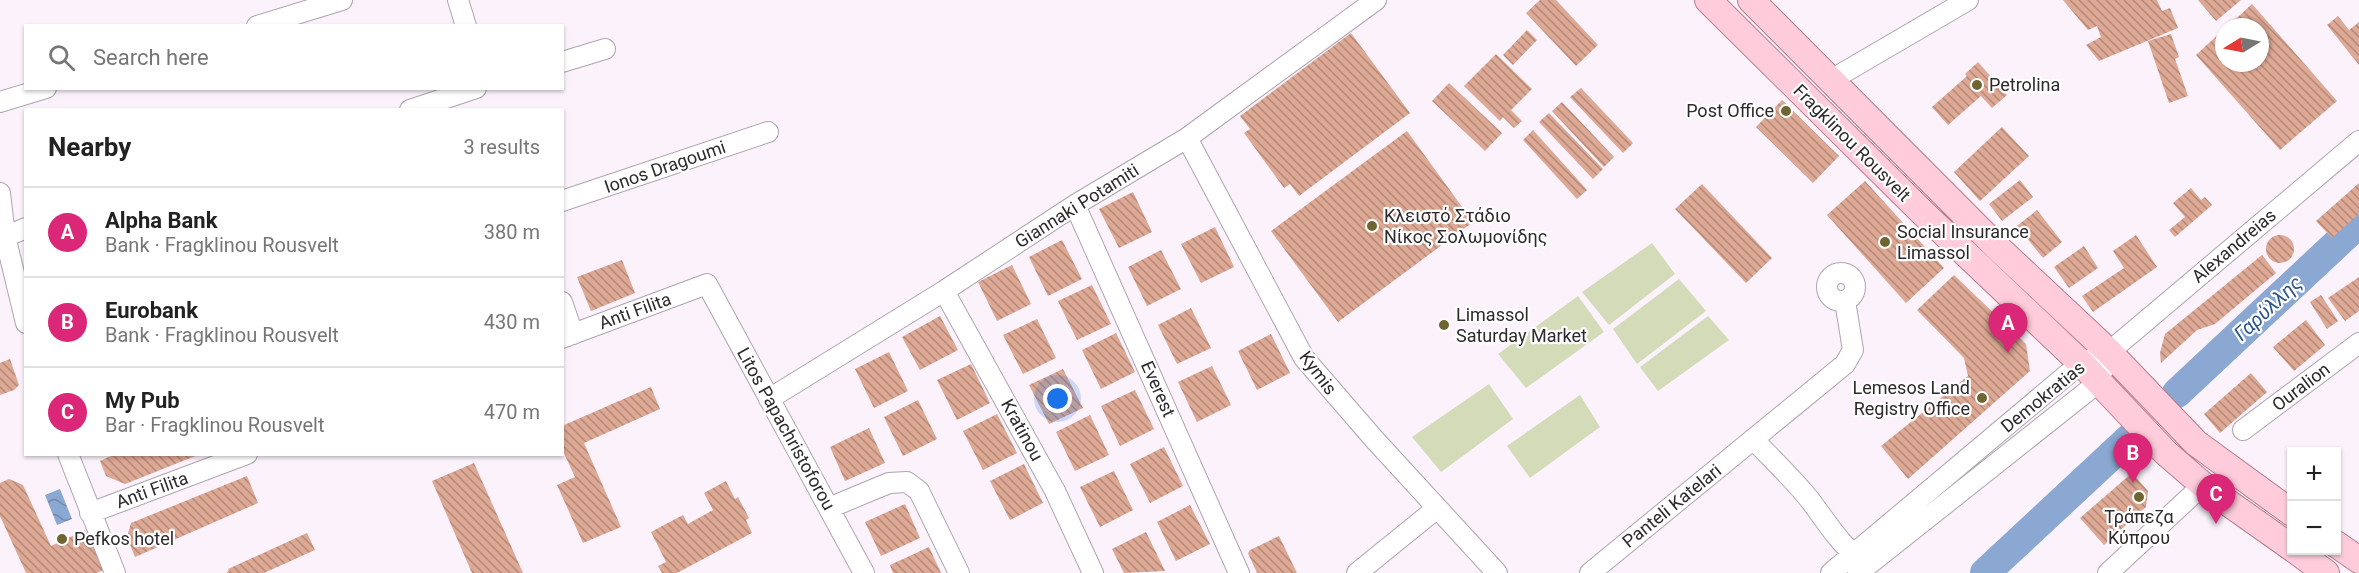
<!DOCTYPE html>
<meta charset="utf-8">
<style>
body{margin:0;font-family:Roboto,sans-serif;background:#f6f6f6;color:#222}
.controls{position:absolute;right:18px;bottom:18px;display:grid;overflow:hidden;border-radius:0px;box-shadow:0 2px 4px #0004}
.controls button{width:54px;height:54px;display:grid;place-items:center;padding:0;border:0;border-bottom:2px solid #e0e0e0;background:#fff;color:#222;font:30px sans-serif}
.compass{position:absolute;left:2215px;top:18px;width:54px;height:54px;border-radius:50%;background:#fff;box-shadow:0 2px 4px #0004;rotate:260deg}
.you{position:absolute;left:1058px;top:399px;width:21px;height:21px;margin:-15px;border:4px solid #fff;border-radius:50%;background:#1a73e8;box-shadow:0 0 0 9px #1a73e833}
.badge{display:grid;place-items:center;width:39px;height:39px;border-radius:50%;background:#db2777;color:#fff;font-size:20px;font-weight:700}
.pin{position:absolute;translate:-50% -50px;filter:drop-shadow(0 2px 3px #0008)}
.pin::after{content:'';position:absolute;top:32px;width:21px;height:18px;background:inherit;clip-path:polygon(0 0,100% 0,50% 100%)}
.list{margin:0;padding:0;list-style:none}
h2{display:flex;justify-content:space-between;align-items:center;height:78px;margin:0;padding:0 24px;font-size:26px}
h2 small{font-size:20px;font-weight:400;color:#767676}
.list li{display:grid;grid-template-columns:39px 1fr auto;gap:18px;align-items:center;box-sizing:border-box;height:90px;padding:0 24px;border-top:2px solid #e0e0e0}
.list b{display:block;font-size:22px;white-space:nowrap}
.list p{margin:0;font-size:20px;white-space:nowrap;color:#767676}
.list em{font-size:20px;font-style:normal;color:#767676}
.icon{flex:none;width:33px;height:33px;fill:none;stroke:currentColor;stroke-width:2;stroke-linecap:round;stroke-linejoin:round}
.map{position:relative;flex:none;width:2359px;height:573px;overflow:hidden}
.search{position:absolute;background:#fff;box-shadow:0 2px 4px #0004;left:24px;top:24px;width:540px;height:66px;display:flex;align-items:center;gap:15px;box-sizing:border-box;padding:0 21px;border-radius:0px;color:#767676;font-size:22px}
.panel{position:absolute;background:#fff;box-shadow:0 2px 4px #0004;left:24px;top:108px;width:540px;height:348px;border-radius:0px}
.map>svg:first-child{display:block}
</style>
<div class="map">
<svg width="2359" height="573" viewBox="0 0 2359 573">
<defs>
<pattern id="water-waves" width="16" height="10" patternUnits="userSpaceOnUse" patternTransform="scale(1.5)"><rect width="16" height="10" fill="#8aa8d1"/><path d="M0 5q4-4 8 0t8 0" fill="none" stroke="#7189aa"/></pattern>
<pattern id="building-back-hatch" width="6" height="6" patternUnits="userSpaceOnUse" patternTransform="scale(1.5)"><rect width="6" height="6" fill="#dda894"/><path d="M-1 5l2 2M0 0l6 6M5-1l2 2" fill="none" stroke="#b48979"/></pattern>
</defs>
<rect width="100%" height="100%" fill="#fbf2fc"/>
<path fill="#d3dbb9" d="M 1652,243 L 1675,274 L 1609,325 L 1582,292 Z
M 1679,279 L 1706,311 L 1637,364 L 1613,329 Z
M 1578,296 L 1604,332 L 1526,388 L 1498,354 Z
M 1708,316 L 1729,340 L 1658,391 L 1640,367 Z
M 1489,384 L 1513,419 L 1441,472 L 1412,437 Z
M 1580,395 L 1600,427 L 1530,478 L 1507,446 Z"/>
<path fill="url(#water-waves)" d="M 60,489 L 72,519 L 57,525 L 45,495 Z"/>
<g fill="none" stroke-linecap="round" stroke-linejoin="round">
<path stroke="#8aa8d1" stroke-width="30" d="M 2177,393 L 2359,223
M 1985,573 L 2129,439"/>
</g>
<path fill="url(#building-back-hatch)" d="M 1540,0 L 1556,0 L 1598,45 L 1576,66 L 1526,13 Z
M 2063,0 L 2157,0 L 2162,11 L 2170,8 L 2178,28 L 2099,61 L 2086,45 L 2101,37 L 2097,26 L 2088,30 Z
M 2198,0 L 2241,0 L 2216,21 Z
M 2252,4 L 2337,101 L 2280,150 L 2196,55 L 2224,29 L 2224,63 L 2260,63 L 2260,27 L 2227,27 Z
M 2338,16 L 2349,30 L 2359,22 L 2359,65 L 2327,25 Z
M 1527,30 L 1537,40 L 1513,65 L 1503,55 Z
M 1351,33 L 1410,113 L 1299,196 L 1290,184 L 1284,188 L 1244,133 L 1250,129 L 1240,116 Z
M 2171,34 L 2179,57 L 2175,59 L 2188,96 L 2169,103 L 2148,41 Z
M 1496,54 L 1532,89 L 1511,110 L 1522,121 L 1514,128 L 1503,117 L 1500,121 L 1464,86 Z
M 1978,62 L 2007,95 L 1992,108 L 1981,96 L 1948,125 L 1932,107 L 1967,76 L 1965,74 Z
M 1449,83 L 1502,133 L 1485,151 L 1432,101 Z
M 1581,88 L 1633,143 L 1623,153 L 1570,97 Z
M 1782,100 L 1839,156 L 1813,183 L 1756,127 Z
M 1562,102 L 1614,157 L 1604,167 L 1552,111 Z
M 1549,113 L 1603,169 L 1593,179 L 1539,122 Z
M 2002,127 L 2029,156 L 1980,201 L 1954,172 Z
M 1533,130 L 1587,190 L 1577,199 L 1523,140 Z
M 1407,131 L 1473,222 L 1338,322 L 1271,231 Z
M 2020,180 L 2033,197 L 2002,221 L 1989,204 Z
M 1865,181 L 1944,268 L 1906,303 L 1827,215 Z
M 2359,183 L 2359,214 L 2332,238 L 2316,221 Z
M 1702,184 L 1772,258 L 1746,283 L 1675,209 Z
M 2191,188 L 2201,200 L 2205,197 L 2212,205 L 2175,237 L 2169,230 L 2185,217 L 2173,203 Z
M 1133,192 L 1152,232 L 1119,248 L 1099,209 Z
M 2037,210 L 2062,242 L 2043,258 L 2017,226 Z
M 1215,227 L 1234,267 L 1201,283 L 1181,244 Z
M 2136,235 L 2157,267 L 2093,312 L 2082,296 L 2124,268 L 2113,251 Z
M2266 249a14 14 0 1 1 28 0a14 14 0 1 1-28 0Z
M 1062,240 L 1082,279 L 1048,296 L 1029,257 Z
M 2084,246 L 2098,268 L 2069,288 L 2054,267 Z
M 1161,250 L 1181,289 L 1147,306 L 1128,267 Z
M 2262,255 L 2276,273 L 2215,324 L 2197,330 L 2161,363 L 2160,353 L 2165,334 Z
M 622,260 L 635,293 L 591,311 L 577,277 Z
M 1012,265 L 1031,304 L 997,321 L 978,282 Z
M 1954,275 L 2026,344 L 2030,371 L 1908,479 L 1881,446 L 1968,376 L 1964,358 L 1917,310 Z
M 2359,277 L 2359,311 L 2345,321 L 2328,298 Z
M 1092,285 L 1111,324 L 1077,340 L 1058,301 Z
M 2321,295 L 2338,321 L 2327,329 L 2310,302 Z
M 1191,308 L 1211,348 L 1177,364 L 1158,325 Z
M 940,316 L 958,350 L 920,370 L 902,337 Z
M 1037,319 L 1056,358 L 1023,374 L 1003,335 Z
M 2306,320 L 2325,345 L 2294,371 L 2273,347 Z
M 1116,333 L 1135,372 L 1101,389 L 1082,350 Z
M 1271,334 L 1290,373 L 1257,390 L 1238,351 Z
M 889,352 L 908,391 L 874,408 L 855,369 Z
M 10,359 L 19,385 L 14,390 L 0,395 L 0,363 Z
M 971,364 L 990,403 L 957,420 L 937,380 Z
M 1212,366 L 1231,405 L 1197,422 L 1178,382 Z
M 1063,369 L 1083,408 L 1049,424 L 1029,385 Z
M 2251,373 L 2267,392 L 2220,433 L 2204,414 Z
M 651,387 L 660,409 L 584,443 L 621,527 L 583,543 L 557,485 L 575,477 L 562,449 L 562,426 Z
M 1135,390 L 1154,429 L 1120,446 L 1101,406 Z
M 918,400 L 937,439 L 903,456 L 884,417 Z
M 997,414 L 1017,453 L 983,470 L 963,431 Z
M 1090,415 L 1109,455 L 1075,471 L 1056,432 Z
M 869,428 L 885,463 L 845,481 L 830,447 Z
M 1164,447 L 1183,486 L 1150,503 L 1130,464 Z
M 115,454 L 198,454 L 198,455 L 125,484 L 106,476 L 100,461 Z
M 474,463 L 523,573 L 472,573 L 432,481 Z
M 1024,464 L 1043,503 L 1010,520 L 990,481 Z
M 1114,471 L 1133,510 L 1100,527 L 1080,487 Z
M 2132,473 L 2148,491 L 2146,507 L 2104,545 L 2080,518 Z
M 247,476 L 258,503 L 135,557 L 127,537 L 131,523 Z
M 9,479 L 23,485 L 51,546 L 85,530 L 104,570 L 97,573 L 26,573 L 0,516 L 0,483 Z
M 726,481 L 735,499 L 738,497 L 749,518 L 746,520 L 752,533 L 677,573 L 662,573 L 658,566 L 666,562 L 651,532 L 683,515 L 688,524 L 713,510 L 704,493 Z
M 905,504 L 920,538 L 881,556 L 865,522 Z
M 1190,505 L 1210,544 L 1176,561 L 1157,522 Z
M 1146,532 L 1165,571 L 1124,573 L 1112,549 Z
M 307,533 L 315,550 L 264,573 L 226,573 L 229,571 L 228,569 Z
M 1279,536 L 1297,573 L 1257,573 L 1248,553 L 1250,550 Z
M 929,547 L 941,573 L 893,573 L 890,565 Z"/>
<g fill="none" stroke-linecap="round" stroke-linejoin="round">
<g stroke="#ada5af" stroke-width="22">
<path id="minor" d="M 458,0 L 466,26
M 257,26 L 342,0
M 562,62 L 605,49
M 1831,80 L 1968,0
M 0,102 L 46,88
M 410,110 L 476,88
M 1187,138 L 1304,358 L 1374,439 L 1497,573
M 0,193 L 5,236 L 26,323
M 562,201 L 768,132
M 1075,205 L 1239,573
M 0,239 L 26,228
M1827 287a14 14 0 1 1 28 0a14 14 0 1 1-28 0Z
M 944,291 L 1055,491 L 1093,573
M 562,302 L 573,334
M 562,338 L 707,284 L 864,573
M 769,399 L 944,291 L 1075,205 L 1187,138 L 1376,0
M 2243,430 L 2359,343
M 1753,439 C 1771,458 1789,475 1805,494 C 1821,512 1843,553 1865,560
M 68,454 L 115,573
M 829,508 L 889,483 L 907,482 L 919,491 L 959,573
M 90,513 L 247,454
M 1357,573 L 1436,509
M 1590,573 L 1845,364 L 1853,350 L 1845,301
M 1831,573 L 2081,363 L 2109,352 L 2359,141
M 1858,573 L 2099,382 L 2103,369
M 2108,573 L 2203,485"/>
</g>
<g stroke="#b47d8e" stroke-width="28">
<path id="major" d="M 1708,0 L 1924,214 L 2081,363 L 2166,453 L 2203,485 L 2292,548
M 1751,0 L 1999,249 L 2109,352 L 2196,443 L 2292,513
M 2336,544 L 2359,560
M 2295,550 L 2326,573"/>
</g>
<use href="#minor" stroke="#fff" stroke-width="20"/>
<use href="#major" stroke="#feccda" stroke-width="26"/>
</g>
<g fill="#6e6532" stroke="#fff" stroke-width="2">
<circle cx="1977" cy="85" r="6"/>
<circle cx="1786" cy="111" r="6"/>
<circle cx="1372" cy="226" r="6"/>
<circle cx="1885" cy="242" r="6"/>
<circle cx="1444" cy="325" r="6"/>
<circle cx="1982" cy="398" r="6"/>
<circle cx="2139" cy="497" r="6"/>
<circle cx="62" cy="539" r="6"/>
</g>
<g text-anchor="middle" stroke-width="4.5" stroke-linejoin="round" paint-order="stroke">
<g font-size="18" fill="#2d292d" stroke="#fff" text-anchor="start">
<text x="1989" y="91">Petrolina</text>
<text x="1774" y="117" text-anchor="end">Post Office</text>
<text x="1384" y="222">Κλειστό Στάδιο<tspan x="1384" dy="21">Νίκος Σολωμονίδης</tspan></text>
<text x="1897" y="238">Social Insurance<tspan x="1897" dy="21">Limassol</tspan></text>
<text x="1456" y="321">Limassol<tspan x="1456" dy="21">Saturday Market</tspan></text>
<text x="1970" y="394" text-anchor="end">Lemesos Land<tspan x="1970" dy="21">Registry Office</tspan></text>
<text x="2139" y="523" text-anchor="middle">Τράπεζα<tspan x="2139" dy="21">Κύπρου</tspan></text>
<text x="74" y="545">Pefkos hotel</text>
</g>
<g font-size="18" fill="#2d292d" stroke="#fff">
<text transform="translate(1852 143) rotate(45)" y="6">Fragklinou Rousvelt</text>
<text transform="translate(665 167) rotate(-19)" y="6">Ionos Dragoumi</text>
<text transform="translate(1077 206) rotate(-32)" y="6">Giannaki Potamiti</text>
<text transform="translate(2234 246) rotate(-40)" y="6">Alexandreias</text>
<text transform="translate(635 311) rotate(-20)" y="6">Anti Filita</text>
<text transform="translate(1318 373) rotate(53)" y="6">Kymis</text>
<text transform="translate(2301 387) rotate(-37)" y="6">Ouralion</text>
<text transform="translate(1158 389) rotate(66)" y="6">Everest</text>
<text transform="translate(2043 397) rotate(-39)" y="6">Demokratias</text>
<text transform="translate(786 429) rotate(61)" y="6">Litos Papachristoforou</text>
<text transform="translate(1022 430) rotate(61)" y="6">Kratinou</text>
<text transform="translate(152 490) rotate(-20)" y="6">Anti Filita</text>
<text transform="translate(1672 506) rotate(-39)" y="6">Panteli Katelari</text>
</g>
<g font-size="20" font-style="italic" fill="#2e568b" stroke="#fff">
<text transform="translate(2268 308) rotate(-43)" y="7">Γαρύλλης</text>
</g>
</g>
</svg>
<div class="controls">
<button>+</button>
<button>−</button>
</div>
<svg class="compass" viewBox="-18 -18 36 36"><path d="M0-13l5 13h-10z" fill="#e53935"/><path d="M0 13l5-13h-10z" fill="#767676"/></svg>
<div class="you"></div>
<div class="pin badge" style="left:2008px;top:353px">A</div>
<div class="pin badge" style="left:2133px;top:483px">B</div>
<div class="pin badge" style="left:2216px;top:524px">C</div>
<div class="search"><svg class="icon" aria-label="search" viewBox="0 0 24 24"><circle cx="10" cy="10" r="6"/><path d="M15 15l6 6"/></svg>Search here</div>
<section class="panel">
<h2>Nearby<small>3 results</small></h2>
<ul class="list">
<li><span class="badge">A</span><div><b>Alpha Bank</b><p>Bank · Fragklinou Rousvelt</p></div><em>380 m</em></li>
<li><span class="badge">B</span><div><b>Eurobank</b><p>Bank · Fragklinou Rousvelt</p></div><em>430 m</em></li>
<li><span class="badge">C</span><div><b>My Pub</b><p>Bar · Fragklinou Rousvelt</p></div><em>470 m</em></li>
</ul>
</section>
</div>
